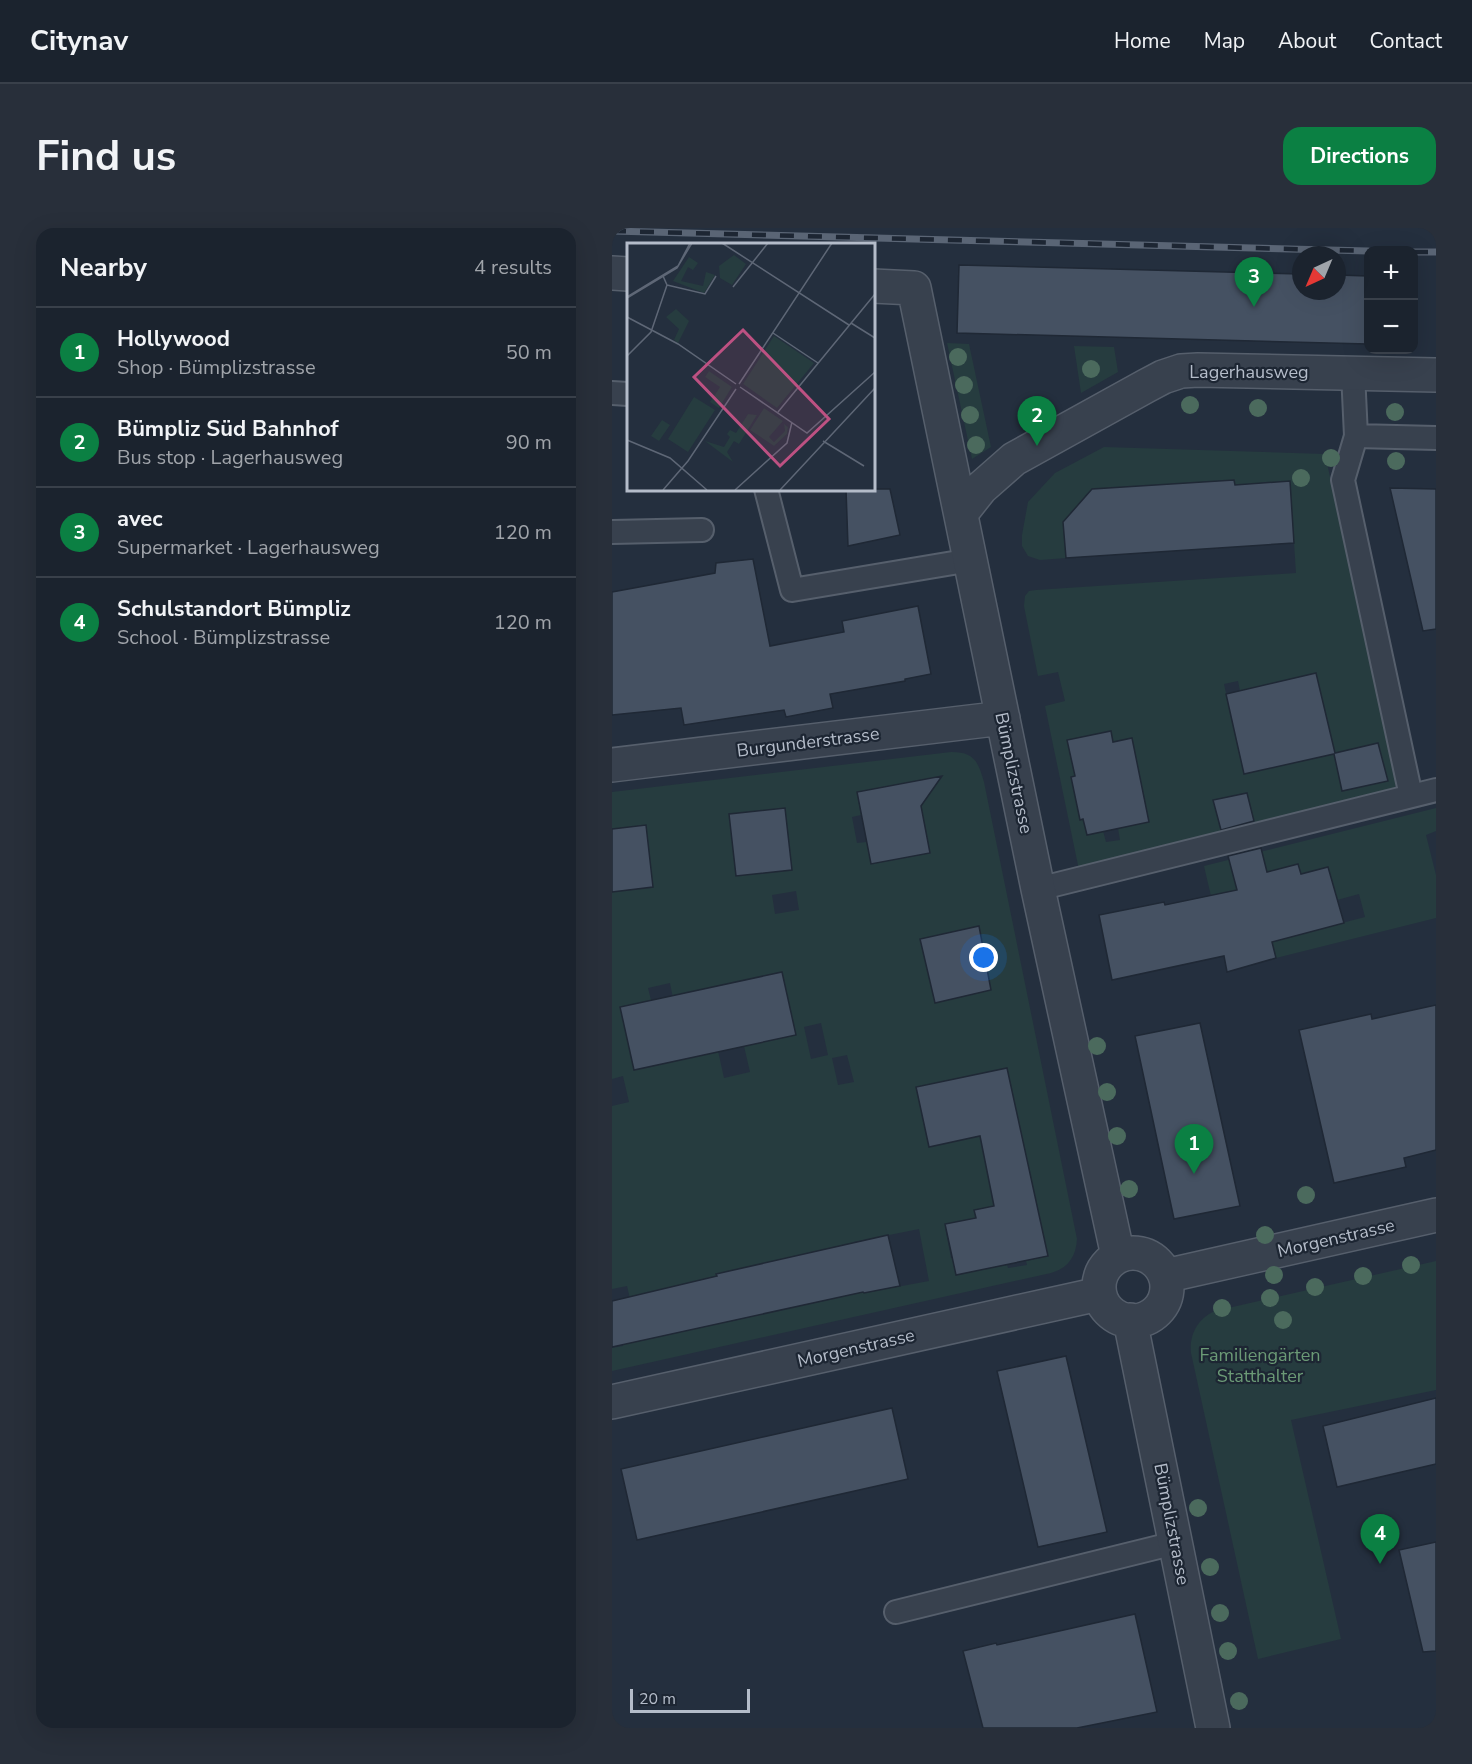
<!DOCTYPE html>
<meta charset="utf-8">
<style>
body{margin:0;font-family:"Nunito Sans",sans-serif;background:#282f3a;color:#f1f3f6}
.controls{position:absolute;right:18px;top:18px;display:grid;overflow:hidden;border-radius:12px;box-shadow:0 6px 24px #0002}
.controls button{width:54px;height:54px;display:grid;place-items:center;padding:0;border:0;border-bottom:2px solid #39404a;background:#1b232e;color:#f1f3f6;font:30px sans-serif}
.compass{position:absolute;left:680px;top:18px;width:54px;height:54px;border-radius:50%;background:#1b232e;box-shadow:0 6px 24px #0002;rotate:224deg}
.scale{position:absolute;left:18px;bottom:15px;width:120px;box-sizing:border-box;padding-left:6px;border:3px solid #b4bcc9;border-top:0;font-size:16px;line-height:21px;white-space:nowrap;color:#b4bcc9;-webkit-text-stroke:4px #1d2633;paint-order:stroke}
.you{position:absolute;left:372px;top:730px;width:21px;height:21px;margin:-15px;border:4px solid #fff;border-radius:50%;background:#1a73e8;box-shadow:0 0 0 9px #1a73e833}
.badge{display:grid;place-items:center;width:39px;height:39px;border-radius:50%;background:#0b8043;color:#fff;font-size:20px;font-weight:700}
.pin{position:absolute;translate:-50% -50px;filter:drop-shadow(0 2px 3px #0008)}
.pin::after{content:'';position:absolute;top:32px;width:21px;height:18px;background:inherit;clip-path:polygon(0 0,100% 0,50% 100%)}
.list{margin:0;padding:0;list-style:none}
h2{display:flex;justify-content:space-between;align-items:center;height:78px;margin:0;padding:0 24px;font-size:26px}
h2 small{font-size:20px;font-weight:400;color:#a0a4aa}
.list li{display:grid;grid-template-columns:39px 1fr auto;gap:18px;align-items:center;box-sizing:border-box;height:90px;padding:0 24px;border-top:2px solid #39404a}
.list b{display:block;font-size:22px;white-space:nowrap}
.list p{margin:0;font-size:20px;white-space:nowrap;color:#a0a4aa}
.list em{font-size:20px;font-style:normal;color:#a0a4aa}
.map{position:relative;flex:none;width:824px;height:1500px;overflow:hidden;border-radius:18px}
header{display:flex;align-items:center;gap:36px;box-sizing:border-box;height:84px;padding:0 30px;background:#1b232e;border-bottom:2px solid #39404a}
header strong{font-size:28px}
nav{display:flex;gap:33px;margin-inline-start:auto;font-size:21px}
.intro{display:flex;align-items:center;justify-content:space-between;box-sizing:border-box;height:144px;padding:0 36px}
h1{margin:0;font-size:42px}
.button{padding:15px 27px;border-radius:18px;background:#0b8043;color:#fff;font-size:21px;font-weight:700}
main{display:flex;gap:36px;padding:0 36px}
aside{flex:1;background:#1b232e;border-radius:18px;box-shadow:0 6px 24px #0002}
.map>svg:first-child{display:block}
</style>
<header>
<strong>Citynav</strong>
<nav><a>Home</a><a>Map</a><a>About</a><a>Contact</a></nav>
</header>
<div class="intro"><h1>Find us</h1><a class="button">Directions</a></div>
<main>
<aside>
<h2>Nearby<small>4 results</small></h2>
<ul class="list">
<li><span class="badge">1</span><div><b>Hollywood</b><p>Shop · Bümplizstrasse</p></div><em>50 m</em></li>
<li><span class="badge">2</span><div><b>Bümpliz Süd Bahnhof</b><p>Bus stop · Lagerhausweg</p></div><em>90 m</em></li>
<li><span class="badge">3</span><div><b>avec</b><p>Supermarket · Lagerhausweg</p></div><em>120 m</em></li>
<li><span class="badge">4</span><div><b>Schulstandort Bümpliz</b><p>School · Bümplizstrasse</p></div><em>120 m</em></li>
</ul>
</aside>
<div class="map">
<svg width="824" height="1500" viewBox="0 0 824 1500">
<rect width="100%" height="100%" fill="#242f3e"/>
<path fill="#263c3f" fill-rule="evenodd" d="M 335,115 L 357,116 L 379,219 L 360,231 Z
M 462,118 L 502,119 L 506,144 L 469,165 Z
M 492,219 L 713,226 L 785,553 L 782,562 L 643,598 L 634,565 L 602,572 L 610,606 L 467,642 L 433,478 L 453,473 L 446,444 L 426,448 L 412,378 L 413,368 L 417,363 L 424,362 L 684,345 L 678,254 L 623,257 L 622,252 L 480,261 L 451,295 L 454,330 L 428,332 L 416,328 L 410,318 L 410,307 L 416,274 L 443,245 ZM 626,453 L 640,522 L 627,525 L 612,456 ZM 499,503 L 501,514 L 520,511 L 537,594 L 506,600 L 508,612 L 494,614 L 491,603 L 475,606 L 471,591 L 468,591 L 459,550 L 463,548 L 457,523 L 477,519 L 475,508 ZM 766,515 L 775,552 L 730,563 L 722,526 Z
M 339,524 C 362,524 366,533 372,554 L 465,1011 C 464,1029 456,1040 439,1045 L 0,1143 L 0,1120 L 11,1118 L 10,1111 L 24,1108 L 25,1114 L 28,1113 L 15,1058 L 0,1061 L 0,878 L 17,874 L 11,848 L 0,851 L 0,664 L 40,659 L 34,597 L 0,601 L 0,564 ZM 303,553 L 311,559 L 309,578 L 318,625 L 259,636 L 255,614 L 245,615 L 240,589 L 249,587 L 245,564 ZM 173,580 L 180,642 L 124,648 L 117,587 ZM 184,663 L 187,682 L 163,686 L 160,667 ZM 366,698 L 379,762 L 323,774 L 309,711 ZM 170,744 L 184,807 L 132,818 L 138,844 L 112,850 L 102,805 L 119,755 ZM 58,755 L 73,830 L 8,779 L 39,772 L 36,760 ZM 209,795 L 216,827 L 199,831 L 192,799 ZM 235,827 L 242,854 L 226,857 L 220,830 ZM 395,840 L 408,899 L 305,860 ZM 420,954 L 436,1028 L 414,1033 L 415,1037 L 396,1040 L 395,1037 L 374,1041 L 370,1024 L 339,1030 L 333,999 L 364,992 L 362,982 L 382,978 L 379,962 ZM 307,1001 L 317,1053 L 252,1065 L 242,1014 ZM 104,1046 L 204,1074 L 116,1094 ZM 83,1054 L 93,1099 L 90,1099 L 89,1092 L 40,1102 L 42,1110 L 40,1111 L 29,1066 Z
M 824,580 L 824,603 L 814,607 L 824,647 L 824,690 L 664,730 L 599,668 L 592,638 ZM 716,639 L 725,672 L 747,666 L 753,689 L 665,712 L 689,646 Z
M 824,1033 L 824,1162 L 679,1192 L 729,1411 L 646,1431 L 579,1125 C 577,1107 586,1090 603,1083 Z"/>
<path fill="#455162" stroke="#1f2835" stroke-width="1.5" d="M 347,37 L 689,46 L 689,63 L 725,63 L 725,47 L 756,48 L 756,116 L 345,105 Z
M 622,252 L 623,257 L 678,253 L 682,315 L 454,330 L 451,294 L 480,261 Z
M 778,260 L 824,261 L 824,401 L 811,403 Z
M 234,261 L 278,261 L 288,307 L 236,318 Z
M 141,331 L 158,418 L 232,404 L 230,393 L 306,378 L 319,446 L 293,451 L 293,453 L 218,466 L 221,480 L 174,489 L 172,482 L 72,497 L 69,480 L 0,487 L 0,364 L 103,345 L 104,335 Z
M 704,445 L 723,525 L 766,515 L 776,553 L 730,563 L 722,526 L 632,546 L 614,466 Z
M 499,503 L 501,514 L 520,510 L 537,594 L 475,607 L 471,591 L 468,592 L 459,549 L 463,548 L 455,512 Z
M 330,548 L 309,578 L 318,625 L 259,636 L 245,564 Z
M 635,565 L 642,593 L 609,602 L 601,572 Z
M 173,580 L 180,642 L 124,648 L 117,586 Z
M 34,597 L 41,659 L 0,664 L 0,601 Z
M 649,620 L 655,644 L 686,636 L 689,646 L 716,639 L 732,695 L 660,714 L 664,730 L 615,744 L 612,728 L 500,752 L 487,687 L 552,674 L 553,677 L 625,662 L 616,628 Z
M 367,698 L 379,762 L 323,775 L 308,711 Z
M 170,744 L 184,807 L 22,842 L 8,779 Z
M 824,777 L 824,922 L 792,930 L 794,939 L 722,955 L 687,802 L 759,786 L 760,791 Z
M 588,795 L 628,978 L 562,991 L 523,808 Z
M 395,840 L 436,1028 L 344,1047 L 333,996 L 364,990 L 362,982 L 382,978 L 368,908 L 317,919 L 304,859 Z
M 276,1007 L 288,1058 L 252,1065 L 251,1064 L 0,1119 L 0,1073 L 105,1048 L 104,1046 Z
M 454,1128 L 495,1304 L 426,1319 L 385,1143 Z
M 824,1170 L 824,1236 L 725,1259 L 711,1198 Z
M 280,1180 L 296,1251 L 25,1312 L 9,1241 Z
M 824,1314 L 824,1423 L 811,1424 L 787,1322 Z
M 523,1386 L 545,1484 L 465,1500 L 371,1500 L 351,1423 L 384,1415 L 385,1417 Z"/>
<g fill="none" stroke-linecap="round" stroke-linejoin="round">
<g stroke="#565f6c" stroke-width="26">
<path id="service" d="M 741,145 L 744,208 L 824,210
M 0,165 L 16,166
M 744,208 L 731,252 L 799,568
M 154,261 L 180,362 L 359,332
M 0,304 L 90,302
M 426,661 L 824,562
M 284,1384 L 563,1315"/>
</g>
<g stroke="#565f6c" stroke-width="36">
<path id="minor" d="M 0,45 L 16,46
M 261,58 L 302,60 L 426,661 L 506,1028
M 350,284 L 369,260 L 402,231 L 534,158 L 551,149 L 569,143 L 586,142 L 824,147
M 0,537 L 391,490
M487 1059a34 34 0 1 1 68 0a34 34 0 1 1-68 0Z
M 553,1048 L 824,987
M 518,1092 L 601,1500
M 0,1174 L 487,1066"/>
</g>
<use href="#service" stroke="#38414e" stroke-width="22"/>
<use href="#minor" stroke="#38414e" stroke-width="33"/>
<g stroke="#5a6575" stroke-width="7">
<path id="rail" d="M 0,3 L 756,23
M 802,24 L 824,24"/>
</g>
<use href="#rail" stroke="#1d2633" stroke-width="4.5" stroke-dasharray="14" stroke-linecap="butt"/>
</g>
<g fill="#4b6a5d">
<circle cx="346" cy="129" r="9"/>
<circle cx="479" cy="141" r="9"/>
<circle cx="352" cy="157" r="9"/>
<circle cx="578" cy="177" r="9"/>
<circle cx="646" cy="180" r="9"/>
<circle cx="783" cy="184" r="9"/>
<circle cx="358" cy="187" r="9"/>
<circle cx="364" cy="217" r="9"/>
<circle cx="719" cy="230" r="9"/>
<circle cx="784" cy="233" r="9"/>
<circle cx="689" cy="250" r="9"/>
<circle cx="485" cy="818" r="9"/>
<circle cx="495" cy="864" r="9"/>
<circle cx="505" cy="908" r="9"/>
<circle cx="517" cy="961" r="9"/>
<circle cx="694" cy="967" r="9"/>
<circle cx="653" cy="1007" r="9"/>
<circle cx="799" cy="1037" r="9"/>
<circle cx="662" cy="1047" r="9"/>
<circle cx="751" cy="1048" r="9"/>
<circle cx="703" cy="1059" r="9"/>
<circle cx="658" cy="1070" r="9"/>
<circle cx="610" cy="1080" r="9"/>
<circle cx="671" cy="1092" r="9"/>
<circle cx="586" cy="1280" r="9"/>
<circle cx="598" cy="1339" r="9"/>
<circle cx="608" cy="1385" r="9"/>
<circle cx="616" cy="1423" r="9"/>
<circle cx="627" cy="1473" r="9"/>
</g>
<g text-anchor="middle" stroke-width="4.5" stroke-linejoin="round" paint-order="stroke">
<g font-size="18" fill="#b4bcc9" stroke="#1d2633">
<text x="637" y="150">Lagerhausweg</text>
<text transform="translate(196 514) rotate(-7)" y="6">Burgunderstrasse</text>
<text transform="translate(402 545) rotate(78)" y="6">Bümplizstrasse</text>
<text transform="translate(724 1010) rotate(-13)" y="6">Morgenstrasse</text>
<text transform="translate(244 1120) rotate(-13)" y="6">Morgenstrasse</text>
<text transform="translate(560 1296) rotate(79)" y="6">Bümplizstrasse</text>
</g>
<g font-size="18" fill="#6b9a76" stroke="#1d2633">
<text x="648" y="1133">Familiengärten<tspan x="648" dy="21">Statthalter</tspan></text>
</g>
</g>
<g transform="translate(15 15)">
<rect width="248" height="248" fill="#242f3e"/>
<path d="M 107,12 L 119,21 L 105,42 L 93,35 L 92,23 ZM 62,14 L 71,20 L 66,27 L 61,24 L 54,38 L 76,43 L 79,29 L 88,32 L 77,50 L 46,38 ZM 49,66 L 62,78 L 51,100 L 47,97 L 52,86 L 39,74 ZM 147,93 L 187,120 L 150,165 L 116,141 ZM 82,128 L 105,144 L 92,165 L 83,159 L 93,144 L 78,134 ZM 67,154 L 88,167 L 61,209 L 41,196 ZM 137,165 L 156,178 L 142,194 L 147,199 L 158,188 L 157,181 L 161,184 L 160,191 L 147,203 L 123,187 ZM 121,171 L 130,172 L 112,201 L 107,198 L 100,209 L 106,219 L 78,198 L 97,204 L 103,194 L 100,191 L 103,187 L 109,190 ZM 35,177 L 43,182 L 32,198 L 24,193 Z" fill="#263c3f"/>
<path fill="none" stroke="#5e6776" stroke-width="1.5" d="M 95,0 L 222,82M 40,42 L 78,51 L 89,33M 106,44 L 141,0M 0,54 L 51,23 L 63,0M 0,55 L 50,25 L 65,0M 0,74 L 51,101 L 109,141M 224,80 L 248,95M 146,90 L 191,120M 0,113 L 24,89 L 40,42 L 36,33M 112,141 L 205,0M 113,144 L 180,190 L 248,129M 151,169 L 248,51M 0,197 L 43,215 L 80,247M 196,198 L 237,223M 36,247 L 61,218 L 109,146M 108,247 L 160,200 L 165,179M 153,247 L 248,145"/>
<path fill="#bd5182" fill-opacity="0.15" stroke="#bd5182" stroke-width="3" d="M 116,87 L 202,176 L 153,223 L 67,134 Z"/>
<rect width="248" height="248" fill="none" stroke="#b4bcc9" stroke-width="3"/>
</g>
</svg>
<div class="controls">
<button>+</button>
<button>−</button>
</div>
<svg class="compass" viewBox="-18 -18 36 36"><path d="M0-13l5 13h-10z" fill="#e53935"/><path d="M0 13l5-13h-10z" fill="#a0a4aa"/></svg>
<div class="scale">20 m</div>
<div class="you"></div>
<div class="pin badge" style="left:582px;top:946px">1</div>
<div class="pin badge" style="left:425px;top:218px">2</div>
<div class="pin badge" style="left:642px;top:79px">3</div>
<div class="pin badge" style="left:768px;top:1336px">4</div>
</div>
</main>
